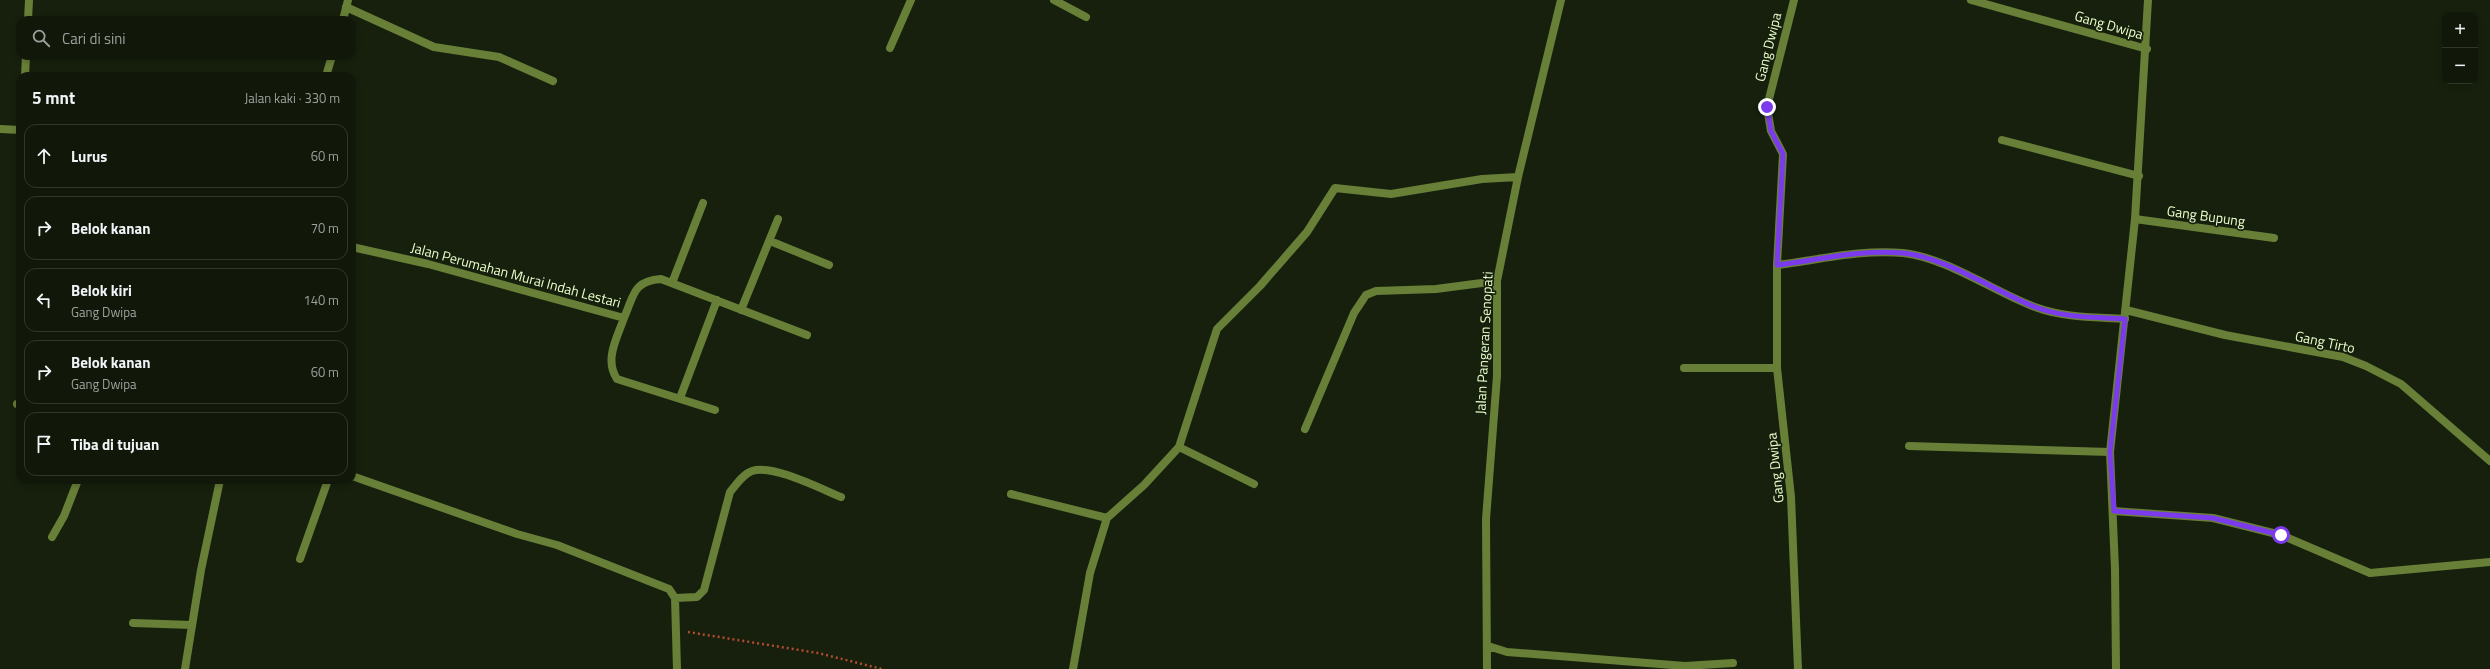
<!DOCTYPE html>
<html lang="id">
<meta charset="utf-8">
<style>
body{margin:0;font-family:"Titillium Web",sans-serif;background:#1a2113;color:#f1f3f6}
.controls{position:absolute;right:12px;top:12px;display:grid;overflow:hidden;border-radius:8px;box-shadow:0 2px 6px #0003}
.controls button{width:36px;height:36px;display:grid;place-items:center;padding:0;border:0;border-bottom:1px solid #30372b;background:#11180a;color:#f1f3f6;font:20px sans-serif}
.stop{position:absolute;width:12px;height:12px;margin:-9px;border:3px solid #7c3aed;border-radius:50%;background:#fff}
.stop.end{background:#7c3aed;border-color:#fff;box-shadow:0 1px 4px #0008}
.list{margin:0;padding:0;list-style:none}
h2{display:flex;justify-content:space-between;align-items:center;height:52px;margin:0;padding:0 16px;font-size:17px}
h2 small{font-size:13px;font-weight:400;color:#9ca09c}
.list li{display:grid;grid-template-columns:26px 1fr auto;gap:12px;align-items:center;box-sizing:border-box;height:64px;margin:0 8px 8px;padding:0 8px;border:1px solid #30372b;border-radius:12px}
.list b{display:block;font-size:15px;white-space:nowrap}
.list p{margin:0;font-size:13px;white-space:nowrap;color:#9ca09c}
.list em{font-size:13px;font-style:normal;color:#9ca09c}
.icon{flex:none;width:22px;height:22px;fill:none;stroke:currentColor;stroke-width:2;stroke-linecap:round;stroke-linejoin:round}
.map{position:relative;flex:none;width:2490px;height:669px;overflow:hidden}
.search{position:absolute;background:#11180a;box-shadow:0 2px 6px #0003;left:16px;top:16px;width:340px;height:44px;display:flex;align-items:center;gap:10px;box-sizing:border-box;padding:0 14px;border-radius:12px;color:#9ca09c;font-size:15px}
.panel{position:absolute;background:#11180a;box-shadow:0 2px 6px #0003;left:16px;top:72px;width:340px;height:412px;border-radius:12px}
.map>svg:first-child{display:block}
</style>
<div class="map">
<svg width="2490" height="669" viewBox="0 0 2490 669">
<rect width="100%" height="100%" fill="#17200d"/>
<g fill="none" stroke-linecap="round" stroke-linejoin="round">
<path stroke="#b14c2d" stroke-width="2.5" stroke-dasharray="2 3" stroke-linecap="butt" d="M 688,632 L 818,653 L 882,669"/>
<path stroke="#687f38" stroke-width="8" d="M 346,7 L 434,47 L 499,57 L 553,81
M 52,537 L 64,516 L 78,480
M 300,559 L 328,480
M 133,623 L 192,625"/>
<path stroke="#687f38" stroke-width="8" d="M 1054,0 L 1086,17
M 1794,0 L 1767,107 L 1771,131 L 1783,154 L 1777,265 L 1777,368 L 1791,497 L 1798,669
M 1971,0 L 2147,49
M 28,20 L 29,0
M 343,20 L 348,0
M 890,48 L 911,0
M 25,76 L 26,56
M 326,76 L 332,56
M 0,129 L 20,130
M 2002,140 L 2139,176
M 2135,219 L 2274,238
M 770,241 L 829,265
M 352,247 L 428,264 L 624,318 C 634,295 633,281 661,279 L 807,335
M 1777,265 C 1818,260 1862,249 1903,253 C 1948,258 1994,292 2035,307 C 2064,318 2095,317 2125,319
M 672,283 L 703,203
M 741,310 L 778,219
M 2126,310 L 2225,335 L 2343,357 L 2366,366 L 2401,384 L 2490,461
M 624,318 C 617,338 604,360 617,379 L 715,410
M 1684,368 L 1777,368
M 680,398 L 717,300
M 17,404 L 20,404
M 1305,429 L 1354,313 L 1366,295 L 1376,291 L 1436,289 L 1497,281
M 1909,446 L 2110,452
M 352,476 L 517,534 L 557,545 L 669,589 L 675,598 L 677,669
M 1254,484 L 1179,447 L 1217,329 L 1260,286 L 1307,232 L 1335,188 L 1391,194 L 1482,179 L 1518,177
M 1011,494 L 1107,518 L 1144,485 L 1179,447
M 2113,511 L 2213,518 L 2281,535 L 2370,573 L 2490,562
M 675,598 L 697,597 L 704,590 L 730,492 C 736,485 743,474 752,471 C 773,464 821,489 841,497
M 1488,646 L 1507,652 L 1685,666 L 1733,663
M 185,669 L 201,570 L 220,480
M 1073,669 L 1090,573 L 1107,518
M 1487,669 L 1486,519 L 1497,376 L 1497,281 L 1518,177 L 1561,0"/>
<path stroke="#687f38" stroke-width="8" d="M 2116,669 L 2115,569 L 2110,452 L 2135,219 L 2148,0"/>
</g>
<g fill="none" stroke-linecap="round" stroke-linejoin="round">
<path stroke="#7c3aed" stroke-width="5" d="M 1767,107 L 1771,131 L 1783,154 L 1777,265 C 1818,260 1862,249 1903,253 C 1948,258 1994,291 2035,307 C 2064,318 2095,317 2125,319 L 2110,452 L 2114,511 L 2213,518 L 2281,535"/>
</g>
<g text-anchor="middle" stroke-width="3.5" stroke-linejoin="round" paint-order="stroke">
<g font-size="14" fill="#eaffcc" stroke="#17200d">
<text transform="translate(2109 25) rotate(16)" y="5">Gang Dwipa</text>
<text transform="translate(1768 47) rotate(-76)" y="5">Gang Dwipa</text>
<text transform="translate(2206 216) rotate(8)" y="5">Gang Bupung</text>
<text transform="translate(516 275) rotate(15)" y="5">Jalan Perumahan Murai Indah Lestari</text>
<text transform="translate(2325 342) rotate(12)" y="5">Gang Tirto</text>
<text transform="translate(1484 343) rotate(-87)" y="5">Jalan Pangeran Senopati</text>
<text transform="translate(1775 468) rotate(-96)" y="5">Gang Dwipa</text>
</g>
</g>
</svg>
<div class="controls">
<button>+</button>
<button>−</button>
</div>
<div class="stop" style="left:2281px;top:535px"></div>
<div class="stop end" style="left:1767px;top:107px"></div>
<div class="search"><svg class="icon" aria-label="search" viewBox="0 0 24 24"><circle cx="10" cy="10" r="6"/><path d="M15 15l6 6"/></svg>Cari di sini</div>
<section class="panel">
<h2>5 mnt<small>Jalan kaki · 330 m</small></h2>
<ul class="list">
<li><svg class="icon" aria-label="ahead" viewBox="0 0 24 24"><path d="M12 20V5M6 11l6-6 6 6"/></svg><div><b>Lurus</b></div><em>60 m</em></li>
<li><svg class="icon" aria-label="right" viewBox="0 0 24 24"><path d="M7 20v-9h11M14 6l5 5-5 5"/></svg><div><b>Belok kanan</b></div><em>70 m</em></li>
<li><svg class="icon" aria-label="left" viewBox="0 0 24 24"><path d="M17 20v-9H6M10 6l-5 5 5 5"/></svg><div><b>Belok kiri</b><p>Gang Dwipa</p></div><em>140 m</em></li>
<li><svg class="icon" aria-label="right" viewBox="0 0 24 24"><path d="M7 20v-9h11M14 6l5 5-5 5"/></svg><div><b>Belok kanan</b><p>Gang Dwipa</p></div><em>60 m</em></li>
<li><svg class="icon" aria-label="arrive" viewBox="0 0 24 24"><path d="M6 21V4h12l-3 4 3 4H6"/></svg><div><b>Tiba di tujuan</b></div></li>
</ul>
</section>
</div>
